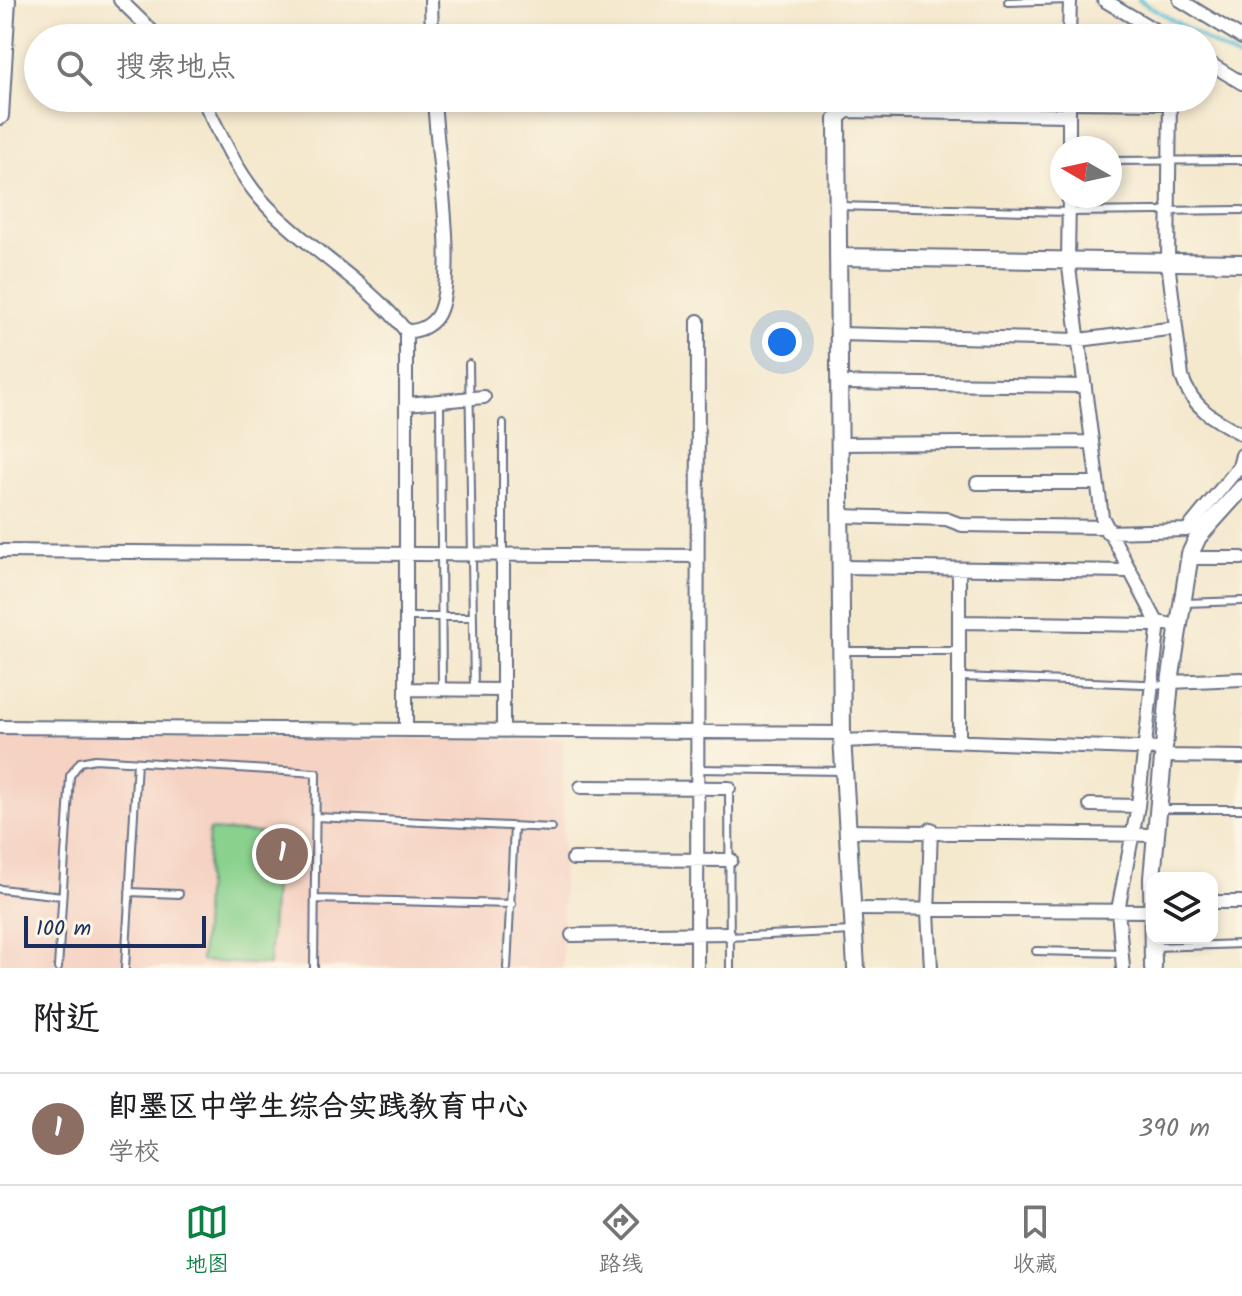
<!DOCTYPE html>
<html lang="zh">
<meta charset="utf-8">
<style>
body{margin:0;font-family:Kalam,"LXGW WenKai TC",sans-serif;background:#f6f6f6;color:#202124}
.controls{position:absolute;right:24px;bottom:24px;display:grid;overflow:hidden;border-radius:16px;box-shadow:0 4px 12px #0003}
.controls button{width:72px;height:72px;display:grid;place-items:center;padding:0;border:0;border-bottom:2px solid #e0e0e0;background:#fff;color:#202124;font:40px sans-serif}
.compass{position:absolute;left:1050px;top:136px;width:72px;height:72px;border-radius:50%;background:#fff;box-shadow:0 4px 12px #0003;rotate:279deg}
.scale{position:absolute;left:24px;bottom:20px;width:182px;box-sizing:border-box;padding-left:8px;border:4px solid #1b2f5e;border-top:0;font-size:22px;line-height:28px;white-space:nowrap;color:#1b2f5e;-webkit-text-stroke:6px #fcf5e5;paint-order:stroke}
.you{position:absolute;left:782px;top:342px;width:28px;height:28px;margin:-20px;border:6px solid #fff;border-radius:50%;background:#1a73e8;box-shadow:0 0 0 12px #1a73e833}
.badge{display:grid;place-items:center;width:52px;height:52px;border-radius:50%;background:#0b8043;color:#fff;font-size:26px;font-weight:700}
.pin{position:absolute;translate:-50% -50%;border:4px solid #fff;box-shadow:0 2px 8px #0006}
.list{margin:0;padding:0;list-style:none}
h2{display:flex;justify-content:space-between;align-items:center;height:104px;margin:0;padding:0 32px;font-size:34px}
h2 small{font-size:26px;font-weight:400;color:#757577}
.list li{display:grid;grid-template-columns:52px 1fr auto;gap:24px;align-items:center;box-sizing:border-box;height:112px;padding:0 32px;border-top:2px solid #e0e0e0}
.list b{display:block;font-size:30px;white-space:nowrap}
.list p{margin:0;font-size:26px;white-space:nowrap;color:#757577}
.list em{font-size:26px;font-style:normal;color:#757577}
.icon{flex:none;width:44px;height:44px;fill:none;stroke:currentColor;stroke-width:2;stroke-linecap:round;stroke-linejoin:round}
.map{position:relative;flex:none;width:1242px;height:968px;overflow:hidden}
.search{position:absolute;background:#fff;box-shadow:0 4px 12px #0003;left:24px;right:24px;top:24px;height:88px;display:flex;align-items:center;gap:20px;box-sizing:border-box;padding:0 28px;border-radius:44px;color:#757577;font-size:30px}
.sheet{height:216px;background:#fff}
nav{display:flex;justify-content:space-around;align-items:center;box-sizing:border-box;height:112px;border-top:2px solid #e0e0e0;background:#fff;font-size:22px;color:#757577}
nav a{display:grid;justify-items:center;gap:4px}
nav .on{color:#0b8043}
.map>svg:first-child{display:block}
</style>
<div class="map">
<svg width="1242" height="968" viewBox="0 0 1242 968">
<rect width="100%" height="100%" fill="#fcf5e5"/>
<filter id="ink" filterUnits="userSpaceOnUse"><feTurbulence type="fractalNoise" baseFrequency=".0125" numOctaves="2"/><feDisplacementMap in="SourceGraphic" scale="16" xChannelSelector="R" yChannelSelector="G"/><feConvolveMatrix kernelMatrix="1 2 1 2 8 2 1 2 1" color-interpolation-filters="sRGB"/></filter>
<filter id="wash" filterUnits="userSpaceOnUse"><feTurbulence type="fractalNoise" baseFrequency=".006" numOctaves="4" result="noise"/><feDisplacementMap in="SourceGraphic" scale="32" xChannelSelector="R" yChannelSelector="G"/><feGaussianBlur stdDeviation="1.8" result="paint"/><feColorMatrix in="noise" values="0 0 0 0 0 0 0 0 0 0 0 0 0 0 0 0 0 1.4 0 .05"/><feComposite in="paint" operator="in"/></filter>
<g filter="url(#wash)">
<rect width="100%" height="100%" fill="#f4e8cd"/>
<path fill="#f5d2c2" d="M 0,735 L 563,740 L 563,968 L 0,968 Z"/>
<path fill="#89d18d" stroke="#528076" stroke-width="2" d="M 209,830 L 277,834 L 269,965 L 201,961 Z"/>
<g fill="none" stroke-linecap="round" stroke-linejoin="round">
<path stroke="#56bfd2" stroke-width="4" d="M 1139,0 L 1203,38
M 1204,39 L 1242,61"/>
</g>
</g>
<g filter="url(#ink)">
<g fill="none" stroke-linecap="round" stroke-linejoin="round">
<g stroke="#677085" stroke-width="10">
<path id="service" d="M 1008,2 L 1069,0
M 1070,105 L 1170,106
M 1110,161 L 1242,160
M 838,206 L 1069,212 L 1242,210
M 469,364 L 474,688
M 440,402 L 442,690
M 503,554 L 503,423
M 1184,603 L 1242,601
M 407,617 L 473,617
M 841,651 L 958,651
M 961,677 L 1169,685
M 695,769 L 844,771
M 729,788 L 730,968
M 1160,809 L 1242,809
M 316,817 L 552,828
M 0,889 L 62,896
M 129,892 L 179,894
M 315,899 L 512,904
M 728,937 L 852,931
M 1154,947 L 1242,944
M 1036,951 L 1122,953
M 58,968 L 70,776 L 80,762 L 95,759 L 316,773 L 314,968
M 125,968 L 137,762
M 507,968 L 514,827"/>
</g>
<g stroke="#677085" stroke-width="16">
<path id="minor" d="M 120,0 L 159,38
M 431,0 L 432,38
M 1104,0 L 1168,38
M 1180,0 L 1242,38
M 1069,38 L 1070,0
M 1204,60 L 1242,83
M 202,98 C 222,136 238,177 269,208 C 312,252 368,283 406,331 L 406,730
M 1170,98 L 1168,262 L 1182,377 C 1192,408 1215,420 1242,434
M 837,119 L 847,111 L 1069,115
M 1069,148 L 1069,98
M 1069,196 L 1068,260 L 1102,517 L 1157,622
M 406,331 C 420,332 435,324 440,310 C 457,264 436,151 434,98
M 839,334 L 1079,340 L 1176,328
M 839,383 L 1085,386
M 407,404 L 484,397
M 840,444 L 1092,442
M 977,483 L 1097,483
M 840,516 L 946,519 L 962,525 L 1106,527
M 1107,532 L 1187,530 L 1239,467 L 1242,455
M 0,551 L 697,556
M 503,554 L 503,730
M 1189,558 L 1242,558
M 841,567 L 1129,571
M 960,622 L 1151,625 L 1157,622 L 1178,626
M 1170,682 L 1242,679
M 406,689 L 501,690
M 0,727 L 842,733
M 842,741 L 892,739 L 1162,749
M 959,741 L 959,570
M 1162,756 L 1242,757
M 581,787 L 729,788
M 1090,805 L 1138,806
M 931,829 L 928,912 L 931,968
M 848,831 L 1155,835
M 573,859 L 731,860
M 1212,902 L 1242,902
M 853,909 L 1150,911
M 572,935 L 728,933
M 697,968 L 698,321
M 1123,968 L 1118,910 L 1138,806 L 1159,622"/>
</g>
<g stroke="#677085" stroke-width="20">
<path id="tertiary" d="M 0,116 L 7,0
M 837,119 L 842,736 L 856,968
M 838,257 L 1242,263
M 1152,878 L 1170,682 L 1190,554 L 1198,537 L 1242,488
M 1152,879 L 1153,968"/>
</g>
<use href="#service" stroke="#fff" stroke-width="6"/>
<use href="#minor" stroke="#fff" stroke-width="12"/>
<use href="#tertiary" stroke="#fff" stroke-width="16"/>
</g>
</g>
</svg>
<div class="controls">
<button><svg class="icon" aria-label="layers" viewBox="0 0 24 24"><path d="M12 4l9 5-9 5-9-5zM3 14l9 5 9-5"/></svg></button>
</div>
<svg class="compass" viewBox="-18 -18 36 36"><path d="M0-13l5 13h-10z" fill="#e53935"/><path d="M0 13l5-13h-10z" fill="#757577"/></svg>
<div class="scale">100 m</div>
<div class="you"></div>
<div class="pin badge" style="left:282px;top:854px;background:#8d6e63">1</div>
<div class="search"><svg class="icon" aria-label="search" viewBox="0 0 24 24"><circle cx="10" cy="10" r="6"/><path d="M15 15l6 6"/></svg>搜索地点</div>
</div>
<section class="sheet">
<h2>附近<small></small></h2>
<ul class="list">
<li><span class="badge" style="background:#8d6e63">1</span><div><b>即墨区中学生综合实践教育中心</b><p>学校</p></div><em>390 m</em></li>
</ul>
</section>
<nav>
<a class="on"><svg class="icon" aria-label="map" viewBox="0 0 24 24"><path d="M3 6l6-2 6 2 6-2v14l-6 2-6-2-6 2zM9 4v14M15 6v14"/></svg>地图</a>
<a><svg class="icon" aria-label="directions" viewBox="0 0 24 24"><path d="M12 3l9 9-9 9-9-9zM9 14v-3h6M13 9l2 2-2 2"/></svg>路线</a>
<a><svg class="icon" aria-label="saved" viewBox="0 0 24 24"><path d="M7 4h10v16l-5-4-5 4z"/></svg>收藏</a>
</nav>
